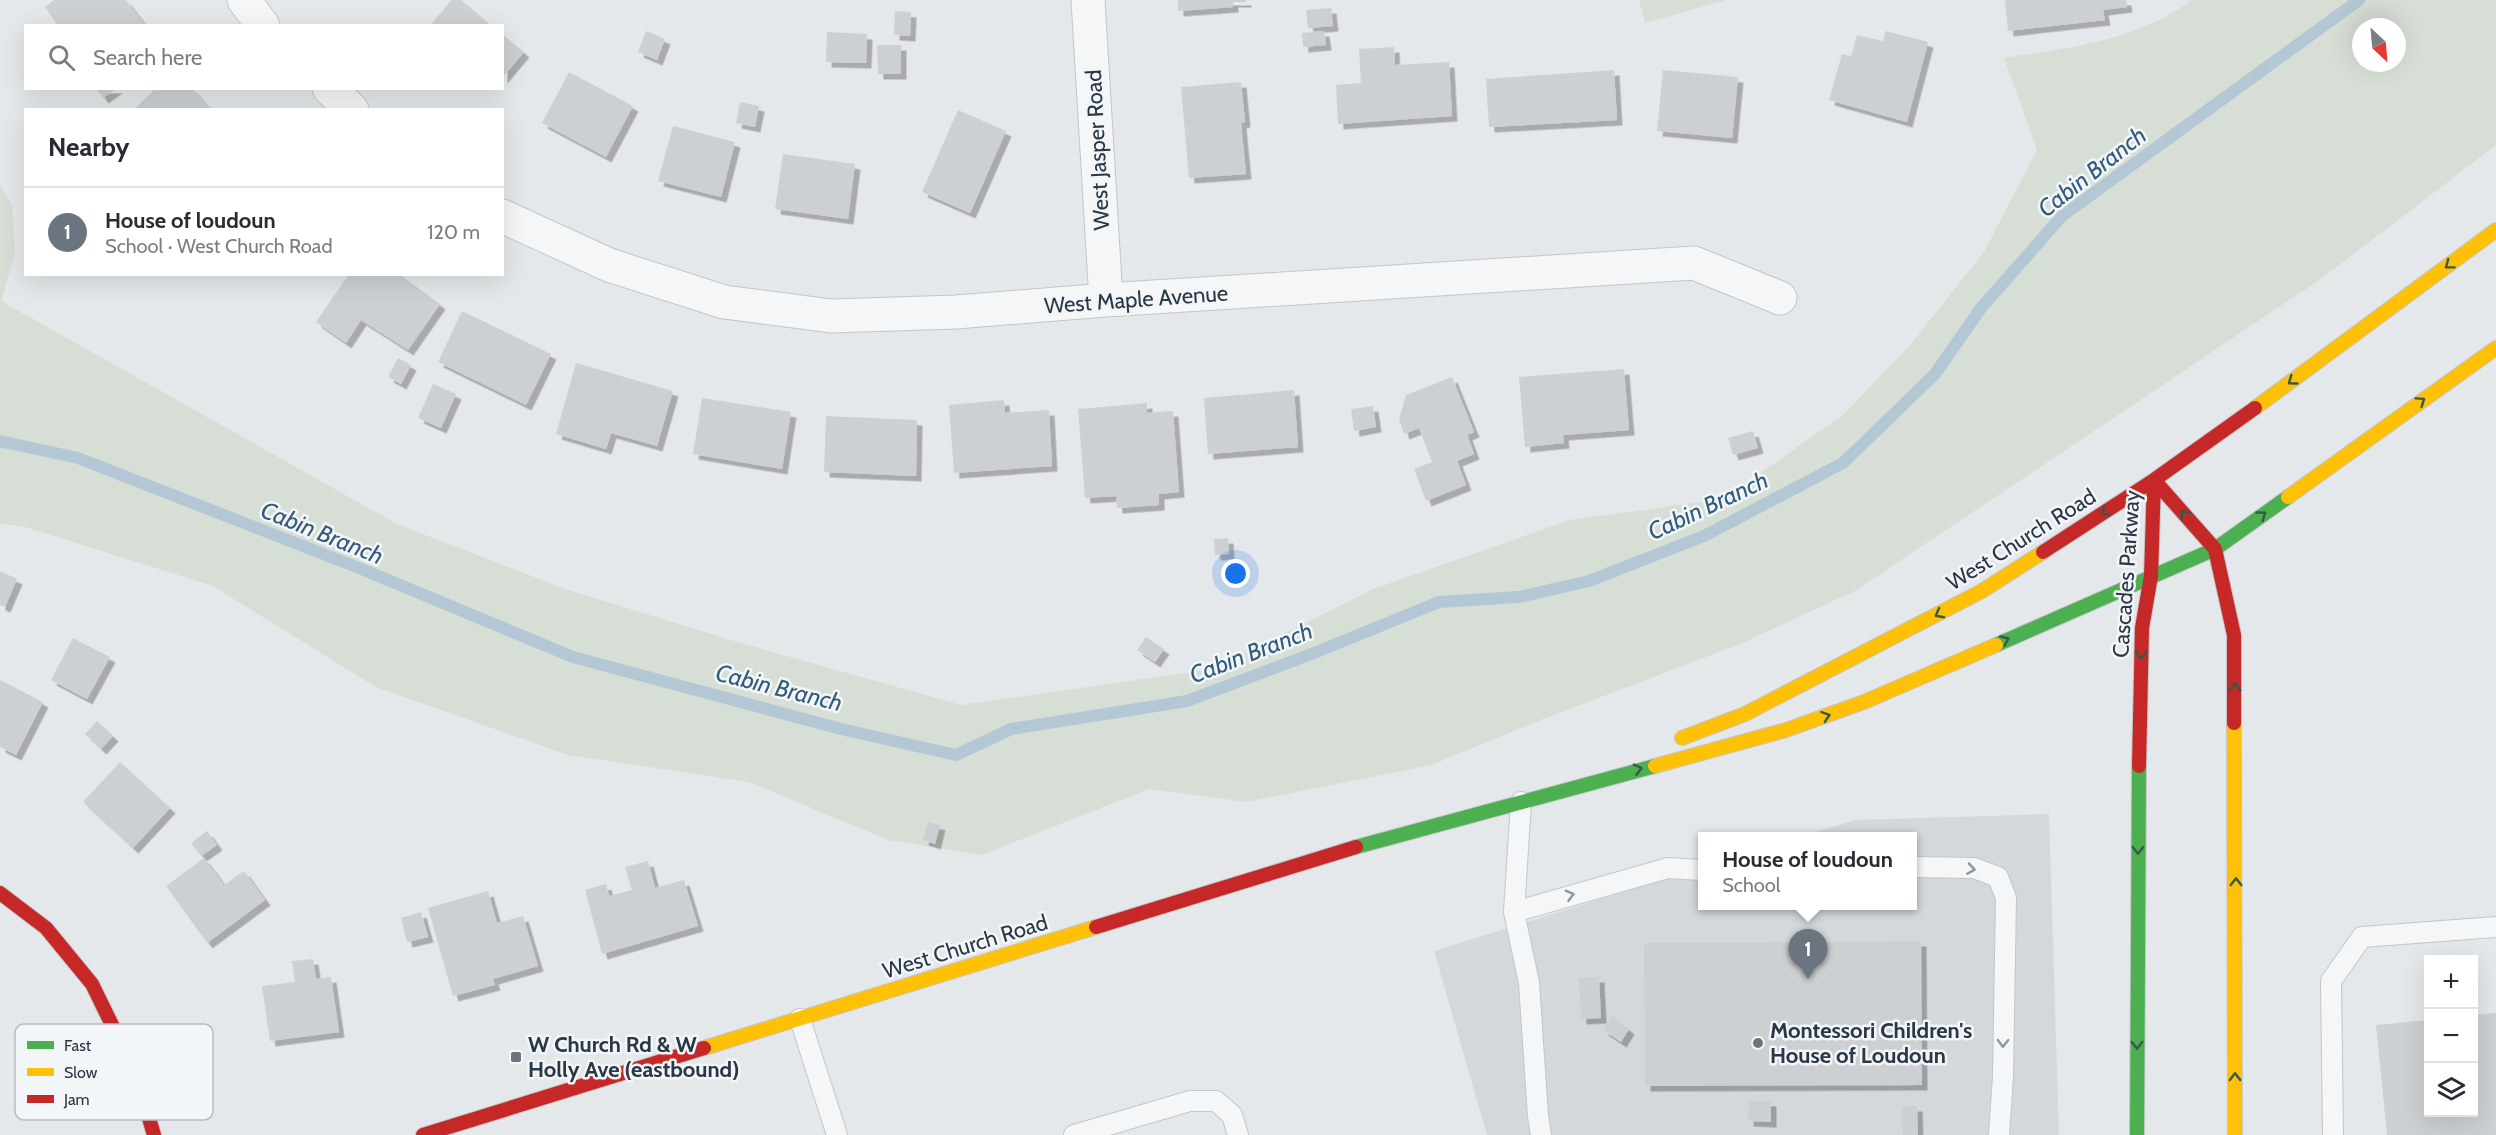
<!DOCTYPE html>
<meta charset="utf-8">
<style>
body{margin:0;font-family:Cabin,sans-serif;background:#f2f2f3;color:#2b2b33}
.controls{position:absolute;right:18px;bottom:18px;display:grid;overflow:hidden;border-radius:0px;box-shadow:0 6px 24px #0002}
.controls button{width:54px;height:54px;display:grid;place-items:center;padding:0;border:0;border-bottom:2px solid #e1e1e2;background:#fff;color:#2b2b33;font:30px sans-serif}
.compass{position:absolute;left:2352px;top:18px;width:54px;height:54px;border-radius:50%;background:#fff;box-shadow:0 6px 24px #0002;rotate:154deg}
.you{position:absolute;left:1236px;top:574px;width:21px;height:21px;margin:-15px;border:4px solid #fff;border-radius:50%;background:#1a73e8;box-shadow:0 0 0 9px #1a73e833}
.badge{display:grid;place-items:center;width:39px;height:39px;border-radius:50%;background:#6b757f;color:#fff;font-size:20px;font-weight:700}
.pin{position:absolute;translate:-50% -50px;filter:drop-shadow(0 2px 3px #0008)}
.pin::after{content:'';position:absolute;top:32px;width:21px;height:18px;background:inherit;clip-path:polygon(0 0,100% 0,50% 100%)}
.popup{position:absolute;left:1698px;top:832px;width:219px;height:78px;box-sizing:border-box;display:grid;place-content:center;border-radius:0px;background:#fff;filter:drop-shadow(0 2px 4px #0005);font-size:20px;white-space:nowrap;color:#7c7c81}
.popup b{font-size:22px;color:#2b2b33}
.popup::after{content:'';position:absolute;left:50%;top:100%;margin-left:-12px;border:12px solid transparent;border-top-color:#fff}
.list{margin:0;padding:0;list-style:none}
h2{display:flex;justify-content:space-between;align-items:center;height:78px;margin:0;padding:0 24px;font-size:26px}
h2 small{font-size:20px;font-weight:400;color:#7c7c81}
.list li{display:grid;grid-template-columns:39px 1fr auto;gap:18px;align-items:center;box-sizing:border-box;height:90px;padding:0 24px;border-top:2px solid #e1e1e2}
.list b{display:block;font-size:22px;white-space:nowrap}
.list p{margin:0;font-size:20px;white-space:nowrap;color:#7c7c81}
.list em{font-size:20px;font-style:normal;color:#7c7c81}
.icon{flex:none;width:33px;height:33px;fill:none;stroke:currentColor;stroke-width:2;stroke-linecap:round;stroke-linejoin:round}
.map{position:relative;flex:none;width:2496px;height:1135px;overflow:hidden}
.search{position:absolute;background:#fff;box-shadow:0 6px 24px #0002;left:24px;top:24px;width:480px;height:66px;display:flex;align-items:center;gap:15px;box-sizing:border-box;padding:0 21px;border-radius:0px;color:#7c7c81;font-size:22px}
.panel{position:absolute;background:#fff;box-shadow:0 6px 24px #0002;left:24px;top:108px;width:480px;height:168px;border-radius:0px}
.map>svg:first-child{display:block}
</style>
<div class="map">
<svg width="2496" height="1135" viewBox="0 0 2496 1135">
<defs>
<filter id="shadow"><feDropShadow dx="5.5" dy="5.5" stdDeviation="0" flood-color="#0004"/></filter>
</defs>
<rect width="100%" height="100%" fill="#e5e8ea"/>
<path fill="#d3d8dd" d="M 2049,814 L 2059,1135 L 1487,1135 L 1434,951 L 1703,867 L 1703,906 L 1913,906 L 1913,836 L 1801,836 L 1856,820 Z"/>
<path fill="#d7ded5" fill-rule="evenodd" d="M 1639,0 L 1726,0 L 1645,23 Z
M 2192,0 L 2496,0 L 2496,145 L 2321,279 L 1855,591 L 1740,644 L 1533,723 L 1431,765 L 1247,802 L 1149,789 L 982,855 L 888,840 L 749,782 L 568,755 L 376,687 L 213,586 L 22,526 L 0,524 L 0,184 L 12,205 L 15,254 L 1,301 L 397,524 L 565,589 L 744,644 L 961,705 L 1213,669 L 1373,589 L 1570,520 L 1724,499 L 1844,414 L 1912,343 L 1984,252 L 2037,150 L 2004,58 C 2072,47 2134,42 2192,0 ZM 2361,27 L 2397,27 L 2397,63 L 2361,63 Z"/>
<g fill="none" stroke-linecap="round" stroke-linejoin="round">
<path stroke="#b3c7d5" stroke-width="12" d="M 0,441 L 78,458 L 359,568 L 573,657 L 841,729 L 956,755 L 1011,729 L 1187,701 L 1314,653 L 1439,602 L 1519,597 L 1589,581 L 1704,536 L 1843,463 L 1935,374 L 1981,308 L 2062,216 L 2359,0"/>
</g>
<path fill="#cdd0d3" filter="url(#shadow)" d="M 54,0 L 126,0 L 146,26 L 58,26 L 45,7 Z
M 451,0 L 461,0 L 492,26 L 430,26 Z
M 1178,0 L 1246,0 L 1246,2 L 1233,2 L 1233,7 L 1178,11 Z
M 2005,0 L 2126,0 L 2127,7 L 2103,10 L 2105,20 L 2008,31 Z
M 1331,8 L 1333,26 L 1308,28 L 1306,10 Z
M 895,11 L 911,12 L 910,36 L 894,35 Z
M 646,31 L 665,39 L 657,60 L 638,52 Z
M 1324,31 L 1326,45 L 1303,47 L 1302,33 Z
M 1886,31 L 1928,42 L 1907,122 L 1829,100 L 1842,54 L 1851,56 L 1857,35 L 1883,41 Z
M 827,32 L 867,34 L 866,63 L 826,62 Z
M 502,34 L 524,52 L 502,78 Z
M 877,45 L 901,45 L 901,74 L 878,74 Z
M 1394,47 L 1395,65 L 1449,62 L 1452,116 L 1338,124 L 1336,85 L 1361,83 L 1359,49 Z
M 1614,70 L 1617,120 L 1489,127 L 1486,79 Z
M 1663,70 L 1738,77 L 1732,138 L 1657,131 Z
M 569,72 L 633,106 L 606,157 L 542,123 Z
M 1241,82 L 1245,122 L 1241,123 L 1246,174 L 1189,178 L 1181,87 Z
M 96,88 L 117,88 L 103,98 Z
M 156,88 L 192,88 L 211,110 L 133,110 Z
M 740,102 L 759,106 L 755,127 L 736,123 Z
M 958,110 L 1006,131 L 970,213 L 922,192 Z
M 673,126 L 735,142 L 721,197 L 658,181 Z
M 783,154 L 855,164 L 848,219 L 775,209 Z
M 349,274 L 399,274 L 440,304 L 408,350 L 361,320 L 346,343 L 316,322 Z
M 462,311 L 551,354 L 526,405 L 438,362 Z
M 398,358 L 411,365 L 401,384 L 388,377 Z
M 576,363 L 673,391 L 657,446 L 611,433 L 606,449 L 556,434 Z
M 1624,369 L 1629,430 L 1563,435 L 1564,443 L 1525,447 L 1519,377 Z
M 1452,377 L 1474,432 L 1467,435 L 1474,454 L 1457,461 L 1466,485 L 1426,501 L 1414,469 L 1432,462 L 1419,428 L 1404,434 L 1399,419 L 1406,395 Z
M 433,384 L 456,394 L 441,428 L 418,418 Z
M 1294,390 L 1298,447 L 1208,454 L 1204,398 Z
M 702,398 L 791,412 L 782,469 L 693,454 Z
M 1004,400 L 1005,413 L 1049,410 L 1052,466 L 954,473 L 949,405 Z
M 1147,403 L 1147,413 L 1173,411 L 1179,492 L 1159,494 L 1159,505 L 1117,508 L 1116,496 L 1085,498 L 1078,409 Z
M 1373,406 L 1376,427 L 1354,431 L 1351,409 Z
M 826,416 L 917,420 L 916,476 L 824,472 Z
M 1753,431 L 1758,448 L 1733,455 L 1728,438 Z
M 1228,538 L 1229,554 L 1215,555 L 1214,539 Z
M 0,571 L 17,579 L 5,607 L 0,605 Z
M 1146,637 L 1164,649 L 1155,662 L 1137,650 Z
M 73,638 L 110,657 L 87,699 L 51,680 Z
M 0,680 L 43,702 L 16,755 L 0,747 Z
M 97,721 L 113,736 L 101,749 L 85,734 Z
M 120,762 L 170,808 L 133,848 L 83,802 Z
M 928,822 L 940,825 L 935,844 L 923,840 Z
M 207,831 L 217,845 L 201,856 L 191,843 Z
M 204,858 L 224,885 L 244,871 L 265,900 L 207,943 L 166,886 Z
M 648,861 L 655,888 L 684,880 L 698,926 L 602,954 L 585,890 L 606,884 L 609,896 L 632,890 L 625,867 Z
M 488,891 L 497,923 L 523,916 L 538,966 L 493,979 L 495,985 L 453,996 L 428,908 Z
M 421,912 L 428,937 L 407,942 L 401,918 Z
M 1921,941 L 1922,1085 L 1645,1086 L 1644,943 Z
M 313,959 L 316,979 L 331,977 L 339,1032 L 270,1041 L 262,986 L 295,982 L 292,961 Z
M 1599,977 L 1601,1018 L 1581,1019 L 1579,978 Z
M 2496,1013 L 2496,1135 L 2387,1135 L 2376,1025 L 2428,1020 L 2428,1112 L 2474,1112 L 2474,1015 Z
M 1612,1016 L 1629,1029 L 1621,1042 L 1603,1030 Z
M 1749,1101 L 1771,1101 L 1771,1122 L 1748,1121 Z
M 1901,1106 L 1917,1106 L 1918,1135 L 1903,1135 Z"/>
<g fill="none" stroke-linecap="round" stroke-linejoin="round">
<g stroke="#c3c6c8" stroke-width="22">
<path id="lane" d="M 1521,802 L 1514,912 L 1529,983 L 1538,1116 L 1541,1135
M 1913,867 L 1974,868 L 1998,877 L 2006,898 L 2003,1076 L 1999,1135
M 1514,912 L 1668,868 L 1703,870
M 800,1019 L 837,1135
M 1074,1135 L 1190,1101 L 1216,1101 L 1232,1115 L 1238,1135
M 2333,1135 L 2331,981 L 2362,937 L 2496,927"/>
</g>
<g stroke="#c3c6c8" stroke-width="35">
<path id="street" d="M 244,0 L 263,26
M 1088,0 L 1106,300
M 329,88 L 352,110
M 502,216 L 609,265 L 724,302 L 831,316 L 956,312 L 1106,300 L 1694,263 L 1780,298"/>
</g>
<g stroke="#c3c6c8" stroke-width="16">
<path id="fast" d="M 1996,645 L 2215,549 L 2288,497
M 1356,847 L 1655,766
M 2137,1135 L 2139,766"/>
</g>
<g stroke="#c3c6c8" stroke-width="16">
<path id="slow" d="M 2255,408 L 2496,230
M 2288,497 L 2496,348
M 2234,723 L 2235,1135
M 1682,738 L 1745,714 L 1982,591 L 2043,552
M 1655,766 L 1786,730 L 1864,702 L 1996,645
M 704,1048 L 1096,927"/>
</g>
<g stroke="#c3c6c8" stroke-width="16">
<path id="jam" d="M 2154,480 L 2215,549 L 2234,635 L 2234,723
M 2043,552 L 2154,480 L 2255,408
M 2139,766 L 2142,628 L 2151,576 L 2154,480
M 0,893 L 46,928 L 92,984 L 136,1074 L 154,1135
M 1096,927 L 1356,847
M 423,1135 L 704,1048"/>
</g>
<use href="#lane" stroke="#f4f6f7" stroke-width="20"/>
<use href="#street" stroke="#f4f6f7" stroke-width="33"/>
<use href="#fast" stroke="#4caf50" stroke-width="14"/>
<use href="#slow" stroke="#ffc107" stroke-width="14"/>
<use href="#jam" stroke="#c62828" stroke-width="14"/>
</g>
<defs><path id="oneway-chevron" d="M-2-3.5L2.5 0L-2 3.5" fill="none" stroke-width="1.6" stroke-linecap="round" stroke-linejoin="round" transform="scale(1.5)"/></defs>
<g stroke="#345b48">
<use href="#oneway-chevron" transform="translate(2449 265) rotate(143)"/>
<use href="#oneway-chevron" transform="translate(2292 381) rotate(144)"/>
<use href="#oneway-chevron" transform="translate(2421 401) rotate(-35)"/>
<use href="#oneway-chevron" transform="translate(2105 512) rotate(147)"/>
<use href="#oneway-chevron" transform="translate(2184 514) rotate(-131)"/>
<use href="#oneway-chevron" transform="translate(2262 515) rotate(-36)"/>
<use href="#oneway-chevron" transform="translate(1939 614) rotate(152)"/>
<use href="#oneway-chevron" transform="translate(2005 640) rotate(-24)"/>
<use href="#oneway-chevron" transform="translate(2141 655) rotate(91)"/>
<use href="#oneway-chevron" transform="translate(2235 687) rotate(-91)"/>
<use href="#oneway-chevron" transform="translate(1826 716) rotate(-19)"/>
<use href="#oneway-chevron" transform="translate(1638 769) rotate(-15)"/>
<use href="#oneway-chevron" transform="translate(2138 850) rotate(90)"/>
<use href="#oneway-chevron" transform="translate(2236 882) rotate(-90)"/>
<use href="#oneway-chevron" transform="translate(2137 1045) rotate(90)"/>
<use href="#oneway-chevron" transform="translate(2235 1077) rotate(-90)"/>
</g>
<g stroke="#8f969e">
<use href="#oneway-chevron" transform="translate(1971 869) rotate(9)"/>
<use href="#oneway-chevron" transform="translate(1570 895) rotate(-15)"/>
<use href="#oneway-chevron" transform="translate(2003 1043) rotate(91)"/>
</g>
<g fill="#6b757f" stroke="#f3f6f9" stroke-width="2">
<circle cx="1758" cy="1043" r="6"/>
<rect x="510" y="1051" width="12" height="12" rx="3"/>
</g>
<g text-anchor="middle" stroke-width="5" stroke-linejoin="round" paint-order="stroke">
<g font-size="22" fill="#2a3745" stroke="#f3f6f9">
<text transform="translate(1097 150) rotate(-93)" y="8">West Jasper Road</text>
<text transform="translate(1136 299) rotate(-4)" y="8">West Maple Avenue</text>
<text transform="translate(2021 539) rotate(-32)" y="8">West Church Road</text>
<text transform="translate(2126 574) rotate(-86)" y="8">Cascades Parkway</text>
<text transform="translate(965 946) rotate(-17)" y="8">West Church Road</text>
</g>
<g font-size="22" font-weight="bold" fill="#2a3745" stroke="#f3f6f9" text-anchor="start">
<text x="1770" y="1038">Montessori Children's<tspan x="1770" dy="25">House of Loudoun</tspan></text>
<text x="528" y="1052">W Church Rd &amp; W<tspan x="528" dy="25">Holly Ave (eastbound)</tspan></text>
</g>
<g font-size="24" font-style="italic" fill="#335b7a" stroke="#f3f6f9">
<text transform="translate(2092 172) rotate(-38)" y="8">Cabin Branch</text>
<text transform="translate(1708 506) rotate(-25)" y="8">Cabin Branch</text>
<text transform="translate(322 533) rotate(22)" y="8">Cabin Branch</text>
<text transform="translate(1251 653) rotate(-21)" y="8">Cabin Branch</text>
<text transform="translate(779 688) rotate(14)" y="8">Cabin Branch</text>
</g>
</g>
<rect x="15" y="1024" width="198" height="96" rx="9" fill="#f3f6f9" stroke="#b7bdc3" stroke-width="1.5"/>
<rect x="27" y="1041" width="27" height="8" fill="#4caf50"/>
<rect x="27" y="1068" width="27" height="8" fill="#ffc107"/>
<rect x="27" y="1095" width="27" height="8" fill="#c62828"/>
<g font-size="16" fill="#2a3745">
<text x="64" y="1051">Fast</text>
<text x="64" y="1078">Slow</text>
<text x="64" y="1105">Jam</text>
</g>
</svg>
<div class="controls">
<button>+</button>
<button>−</button>
<button><svg class="icon" aria-label="layers" viewBox="0 0 24 24"><path d="M12 4l9 5-9 5-9-5zM3 14l9 5 9-5"/></svg></button>
</div>
<svg class="compass" viewBox="-18 -18 36 36"><path d="M0-13l5 13h-10z" fill="#e53935"/><path d="M0 13l5-13h-10z" fill="#7c7c81"/></svg>
<div class="you"></div>
<div class="pin badge" style="left:1808px;top:979px">1</div>
<div class="popup"><b>House of loudoun</b>School</div>
<div class="search"><svg class="icon" aria-label="search" viewBox="0 0 24 24"><circle cx="10" cy="10" r="6"/><path d="M15 15l6 6"/></svg>Search here</div>
<section class="panel">
<h2>Nearby<small></small></h2>
<ul class="list">
<li><span class="badge">1</span><div><b>House of loudoun</b><p>School · West Church Road</p></div><em>120 m</em></li>
</ul>
</section>
</div>
